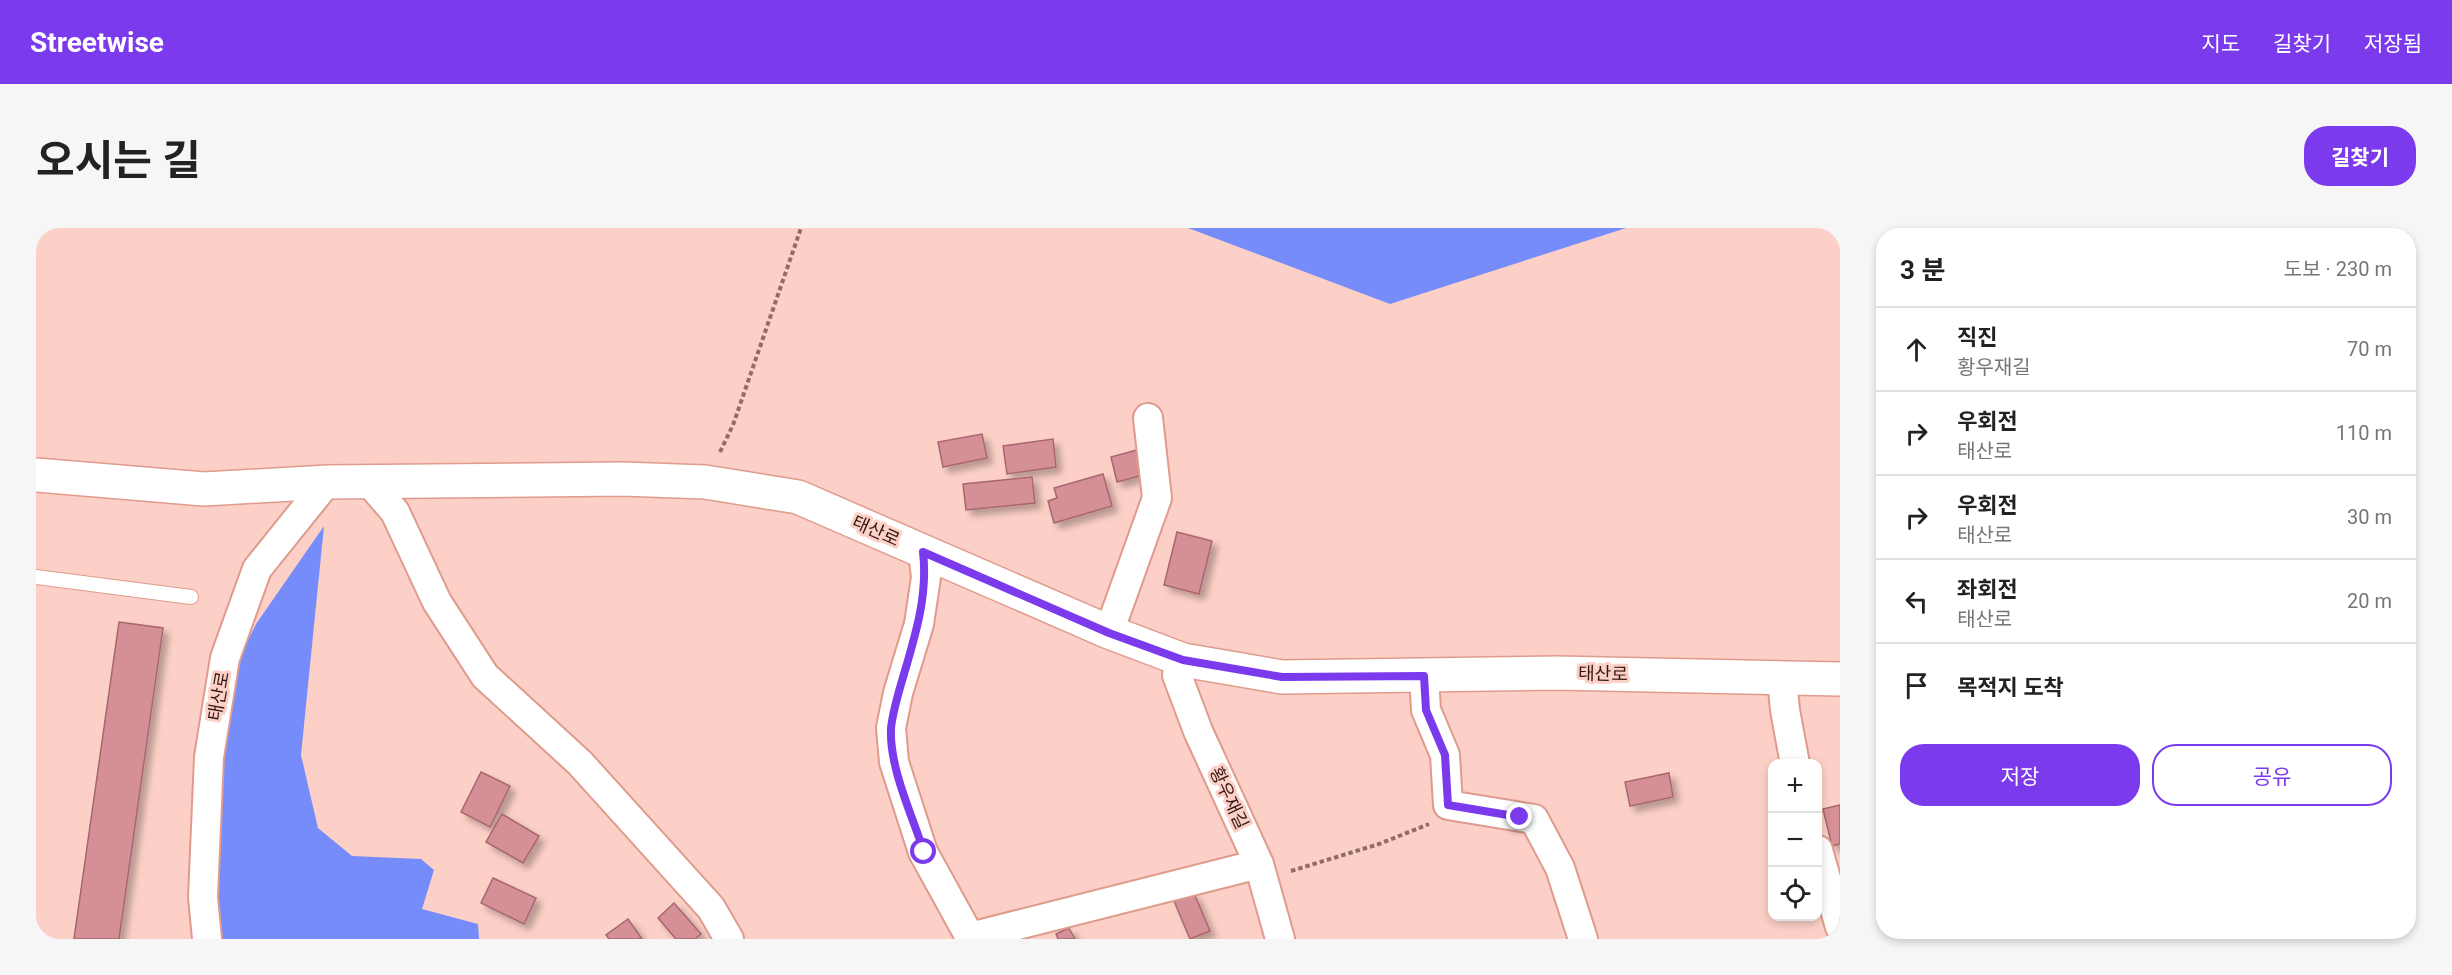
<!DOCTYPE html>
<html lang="ko">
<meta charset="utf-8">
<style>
body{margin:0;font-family:Roboto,"Noto Sans KR",sans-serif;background:#f6f6f6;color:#222}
.controls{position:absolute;right:18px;bottom:18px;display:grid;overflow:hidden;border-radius:12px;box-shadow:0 3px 9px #0003}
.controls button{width:54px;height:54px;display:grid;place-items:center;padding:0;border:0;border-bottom:2px solid #e0e0e0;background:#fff;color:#222;font:30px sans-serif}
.stop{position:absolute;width:18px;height:18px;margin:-14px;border:4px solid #7c3aed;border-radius:50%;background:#fff}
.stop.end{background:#7c3aed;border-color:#fff;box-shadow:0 2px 6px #0008}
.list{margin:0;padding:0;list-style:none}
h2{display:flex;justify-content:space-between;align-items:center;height:78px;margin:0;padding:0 24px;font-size:26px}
h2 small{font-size:20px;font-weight:400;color:#767676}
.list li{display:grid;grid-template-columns:39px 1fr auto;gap:18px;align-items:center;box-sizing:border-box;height:84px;padding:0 24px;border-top:2px solid #e0e0e0}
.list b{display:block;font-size:22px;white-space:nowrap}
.list p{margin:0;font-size:20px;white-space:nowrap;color:#767676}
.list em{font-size:20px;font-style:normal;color:#767676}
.actions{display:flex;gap:12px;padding:18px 24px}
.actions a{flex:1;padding:14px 0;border:2px solid #7c3aed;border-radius:24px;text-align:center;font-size:21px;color:#7c3aed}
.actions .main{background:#7c3aed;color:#fff}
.icon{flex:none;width:33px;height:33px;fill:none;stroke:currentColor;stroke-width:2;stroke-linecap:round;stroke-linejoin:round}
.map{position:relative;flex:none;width:1804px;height:711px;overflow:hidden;border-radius:24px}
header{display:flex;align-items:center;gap:36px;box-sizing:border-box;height:84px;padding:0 30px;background:#7c3aed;color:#fff}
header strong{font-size:28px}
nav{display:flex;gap:33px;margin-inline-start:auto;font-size:21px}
.intro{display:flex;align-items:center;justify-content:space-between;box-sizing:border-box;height:144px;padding:0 36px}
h1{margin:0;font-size:42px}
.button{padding:15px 27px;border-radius:24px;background:#7c3aed;color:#fff;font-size:21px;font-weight:700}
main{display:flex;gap:36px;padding:0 36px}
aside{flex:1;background:#fff;border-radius:24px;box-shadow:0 3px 9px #0003}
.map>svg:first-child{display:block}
</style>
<header>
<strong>Streetwise</strong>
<nav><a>지도</a><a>길찾기</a><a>저장됨</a></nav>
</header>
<div class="intro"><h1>오시는 길</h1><a class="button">길찾기</a></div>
<main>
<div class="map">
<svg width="1804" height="711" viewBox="0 0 1804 711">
<defs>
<filter id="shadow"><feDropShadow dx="5.5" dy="5.5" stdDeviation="3" flood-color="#0004"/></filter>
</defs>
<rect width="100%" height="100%" fill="#fcd0c6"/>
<path fill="#778cfb" d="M 1152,0 L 1590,0 L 1354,76 Z
M 288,298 L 265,527 L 282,600 L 316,628 L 385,631 L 398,642 L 386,681 L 442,696 L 443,711 L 184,711 L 180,672 L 182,541 L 201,435 L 220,396 Z"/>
<path fill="#d58f96" stroke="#a8666e" stroke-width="1.5" filter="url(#shadow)" d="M 946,206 L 951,230 L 907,239 L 902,214 Z
M 1017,211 L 1020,239 L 971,246 L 967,218 Z
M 1101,222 L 1107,247 L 1081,254 L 1075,229 Z
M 1067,246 L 1076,278 L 1018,295 L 1012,273 L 1021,270 L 1018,260 Z
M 996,249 L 999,275 L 930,282 L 927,256 Z
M 1141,304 L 1176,313 L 1163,366 L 1128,357 Z
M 83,394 L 127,400 L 83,711 L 38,711 Z
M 445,544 L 474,558 L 454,599 L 425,584 Z
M 1633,545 L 1637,569 L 1594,578 L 1589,554 Z
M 1804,577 L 1804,616 L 1796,618 L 1787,581 Z
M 466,586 L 503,608 L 487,635 L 450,614 Z
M 457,650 L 500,670 L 488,696 L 445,675 Z
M 1158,665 L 1174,703 L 1154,711 L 1138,673 Z
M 638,675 L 665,706 L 659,711 L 640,711 L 622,690 Z
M 592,691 L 606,711 L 573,711 L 570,707 Z
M 1033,700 L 1039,711 L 1022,711 L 1020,706 Z"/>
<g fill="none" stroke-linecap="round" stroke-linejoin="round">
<g stroke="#df9b8c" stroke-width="16">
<path id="service" d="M 0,349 L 155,369"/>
</g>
<g stroke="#df9b8c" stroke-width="32">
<path id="minor" d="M 333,254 L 359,284 L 401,374 L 449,448 L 544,535 L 675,680 L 693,711
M 887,324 L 890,349 L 883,396 L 862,465 L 855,500 L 858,534 L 887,624 L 935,711
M 1073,404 L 1121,270 L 1112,190
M 1147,432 L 1141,447 L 1162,503 L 1223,636 L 1244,711
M 1388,448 L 1390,482 L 1409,527 L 1412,577 L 1498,591 L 1524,640 L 1547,711
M 1746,450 L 1749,482 L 1759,536
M 1782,622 L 1804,699
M 934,709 L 1223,636
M 171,711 L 167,669 L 173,529 L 189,430 L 221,341 L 291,254"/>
</g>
<g stroke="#df9b8c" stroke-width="36">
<path id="tertiary" d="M 0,247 L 168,261 L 291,254 L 587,251 L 669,254 L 762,269 L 1073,404 L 1147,432 L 1246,449 L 1521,445 L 1804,451"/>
</g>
<path stroke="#906e66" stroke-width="4" stroke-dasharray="4.5 3" stroke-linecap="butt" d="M 684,224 L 697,197 L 765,0
M 1255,643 L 1343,616 L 1393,596"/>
<use href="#service" stroke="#fff" stroke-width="14"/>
<use href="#minor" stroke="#fff" stroke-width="28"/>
<use href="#tertiary" stroke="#fff" stroke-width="33"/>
</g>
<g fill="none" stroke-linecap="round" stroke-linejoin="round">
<path stroke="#7c3aed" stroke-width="8" d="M 888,624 C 876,587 853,539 855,500 C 857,482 863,463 868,446 C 880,405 892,366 887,324 L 1073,405 L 1147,432 L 1246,449 L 1388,448 L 1390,482 L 1409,527 L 1412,577 L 1484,589"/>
</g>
<g text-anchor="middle" stroke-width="6" stroke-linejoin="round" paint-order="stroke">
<g font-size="18" fill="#331914" stroke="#fcd0c6">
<text transform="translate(840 303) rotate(24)" y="6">태산로</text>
<text transform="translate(1567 446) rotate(1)" y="6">태산로</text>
<text transform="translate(183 468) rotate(-80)" y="6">태산로</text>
<text transform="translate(1193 570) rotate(65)" y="6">황우재길</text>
</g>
</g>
</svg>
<div class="controls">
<button>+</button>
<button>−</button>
<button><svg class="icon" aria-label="locate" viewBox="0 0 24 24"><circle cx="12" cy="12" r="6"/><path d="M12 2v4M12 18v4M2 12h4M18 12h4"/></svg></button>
</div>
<div class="stop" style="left:888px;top:624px"></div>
<div class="stop end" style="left:1484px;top:589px"></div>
</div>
<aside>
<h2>3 분<small>도보 · 230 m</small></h2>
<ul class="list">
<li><svg class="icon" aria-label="ahead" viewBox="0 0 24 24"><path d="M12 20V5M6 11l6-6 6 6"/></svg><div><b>직진</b><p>황우재길</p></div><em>70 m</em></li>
<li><svg class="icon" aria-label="right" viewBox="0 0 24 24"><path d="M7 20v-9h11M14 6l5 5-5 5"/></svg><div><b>우회전</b><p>태산로</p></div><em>110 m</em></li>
<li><svg class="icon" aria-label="right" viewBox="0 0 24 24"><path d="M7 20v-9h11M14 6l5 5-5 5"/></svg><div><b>우회전</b><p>태산로</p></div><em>30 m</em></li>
<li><svg class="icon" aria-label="left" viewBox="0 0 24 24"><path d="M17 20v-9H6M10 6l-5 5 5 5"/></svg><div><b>좌회전</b><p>태산로</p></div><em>20 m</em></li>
<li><svg class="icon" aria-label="arrive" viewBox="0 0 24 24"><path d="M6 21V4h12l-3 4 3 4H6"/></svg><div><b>목적지 도착</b></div></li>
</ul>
<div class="actions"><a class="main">저장</a><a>공유</a></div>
</aside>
</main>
